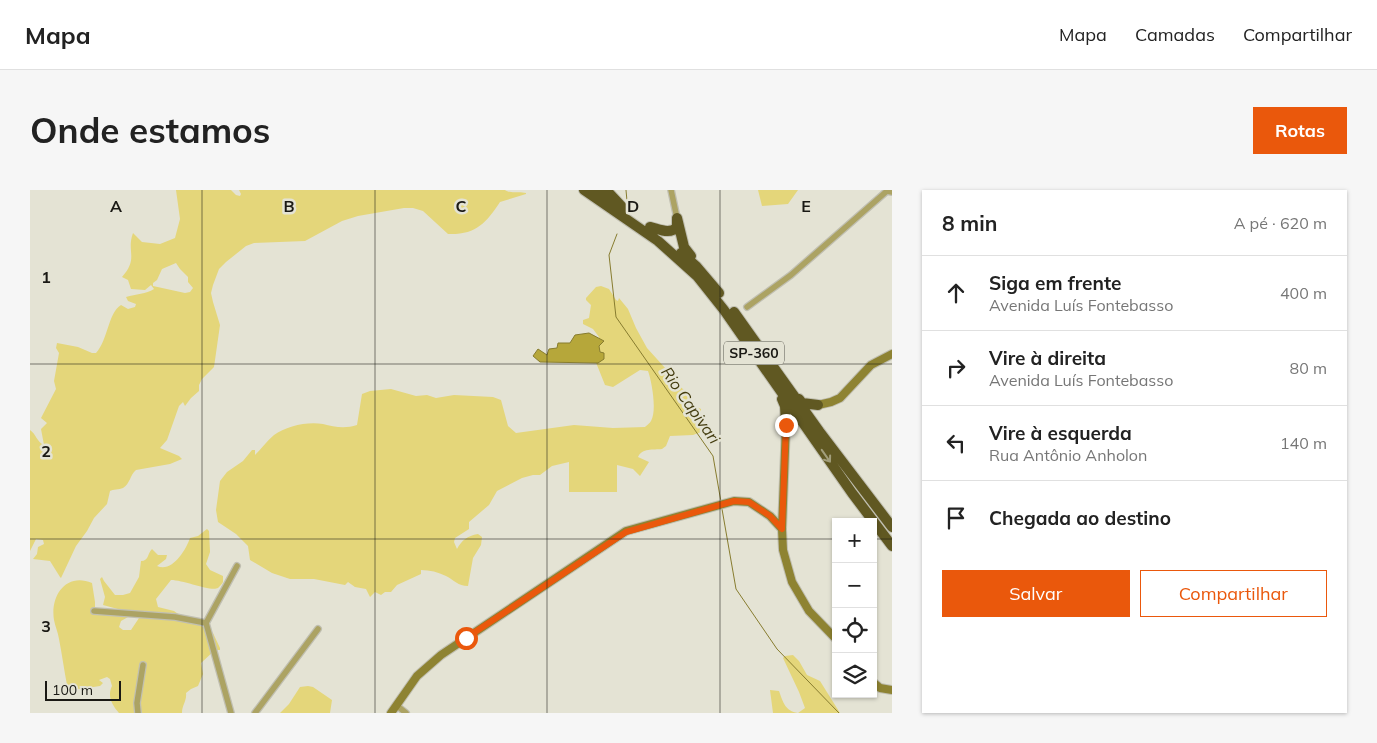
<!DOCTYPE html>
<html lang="pt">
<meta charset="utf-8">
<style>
body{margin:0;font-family:Mulish,sans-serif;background:#f6f6f6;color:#222}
.controls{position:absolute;right:15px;bottom:15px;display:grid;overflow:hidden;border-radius:0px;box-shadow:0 1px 4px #0004}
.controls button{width:45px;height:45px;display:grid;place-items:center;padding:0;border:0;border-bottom:1px solid #e0e0e0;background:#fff;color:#222;font:25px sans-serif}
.scale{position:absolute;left:15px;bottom:12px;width:76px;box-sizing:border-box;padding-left:5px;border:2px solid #1a1914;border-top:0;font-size:14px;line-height:18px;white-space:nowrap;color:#1a1914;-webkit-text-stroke:4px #e4e3d4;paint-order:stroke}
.stop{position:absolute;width:15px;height:15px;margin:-11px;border:4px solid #ea580c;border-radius:50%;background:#fff}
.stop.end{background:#ea580c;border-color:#fff;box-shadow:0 1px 5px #0008}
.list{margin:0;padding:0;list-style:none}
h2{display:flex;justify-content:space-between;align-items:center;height:65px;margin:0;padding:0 20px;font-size:21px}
h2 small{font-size:16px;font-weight:400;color:#767676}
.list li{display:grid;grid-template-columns:32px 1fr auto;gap:15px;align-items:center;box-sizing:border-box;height:75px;padding:0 20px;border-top:1px solid #e0e0e0}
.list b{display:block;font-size:19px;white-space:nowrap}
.list p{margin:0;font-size:16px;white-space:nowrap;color:#767676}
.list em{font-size:16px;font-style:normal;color:#767676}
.actions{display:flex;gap:10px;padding:15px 20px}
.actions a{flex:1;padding:11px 0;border:1px solid #ea580c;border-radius:0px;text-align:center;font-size:18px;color:#ea580c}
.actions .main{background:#ea580c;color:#fff}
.icon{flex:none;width:28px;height:28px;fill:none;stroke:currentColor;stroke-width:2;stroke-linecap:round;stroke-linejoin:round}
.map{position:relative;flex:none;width:862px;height:523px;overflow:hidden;border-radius:0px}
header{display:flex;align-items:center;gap:30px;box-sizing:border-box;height:70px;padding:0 25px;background:#fff;border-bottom:1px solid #e0e0e0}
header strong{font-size:24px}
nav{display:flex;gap:28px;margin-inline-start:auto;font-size:18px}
.intro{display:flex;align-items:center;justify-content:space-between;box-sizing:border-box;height:120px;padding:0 30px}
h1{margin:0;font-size:35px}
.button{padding:12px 22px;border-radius:0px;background:#ea580c;color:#fff;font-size:18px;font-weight:700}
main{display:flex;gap:30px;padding:0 30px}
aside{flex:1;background:#fff;border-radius:0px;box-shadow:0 1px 4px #0004}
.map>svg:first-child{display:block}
</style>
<header>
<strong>Mapa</strong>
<nav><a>Mapa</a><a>Camadas</a><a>Compartilhar</a></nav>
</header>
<div class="intro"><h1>Onde estamos</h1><a class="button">Rotas</a></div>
<main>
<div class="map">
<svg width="862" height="523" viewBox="0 0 862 523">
<rect width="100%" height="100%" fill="#e4e3d4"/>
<path fill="#e4d67a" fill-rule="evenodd" d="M 146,0 L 201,0 L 206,5 L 210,6 L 211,4 L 209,0 L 475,0 C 480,4 489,1 496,3 L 496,4 L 470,12 C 456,33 446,45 418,44 L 393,21 L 383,18 L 374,18 L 328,26 L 312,31 L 275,51 L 224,53 L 216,56 L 196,72 L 189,79 L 183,95 L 181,103 L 183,112 L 190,135 L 184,177 L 172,189 L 169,195 L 169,201 L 161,208 L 155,216 L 153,212 L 149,216 L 137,250 L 130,258 L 149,266 L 152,269 L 140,274 L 106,280 C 100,285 100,294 93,298 C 89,300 83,299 80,301 L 77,314 L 64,328 L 57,341 L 46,356 L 31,388 L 30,387 L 20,371 L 3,369 L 7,364 L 8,357 L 14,354 L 13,350 L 6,349 L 0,361 L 0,240 C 6,244 7,252 14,255 L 11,239 L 17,233 L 11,228 L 26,199 L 24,191 L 29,163 L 26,158 L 27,153 L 48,157 L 62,163 L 66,163 C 78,150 78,123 91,115 L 98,119 L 105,117 L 106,114 L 98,111 L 96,107 C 106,104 116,104 124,99 L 121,95 L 115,100 L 101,99 L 98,90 L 92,87 C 109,68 96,62 103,43 L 112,52 L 130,54 L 145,48 L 150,29 ZM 146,73 L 150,79 L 158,87 L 158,92 L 163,98 L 160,102 L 155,103 L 123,96 L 123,93 L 127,90 L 132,79 Z
M 728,0 L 768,0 L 758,14 L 732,16 Z
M 571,96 L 579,99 L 586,110 L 588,111 L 589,108 L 598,119 L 606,138 L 617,158 L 636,179 L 644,191 L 654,200 L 662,215 L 671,219 L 671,242 L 663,245 L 640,246 L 636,256 L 632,259 C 623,260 612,258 608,267 L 619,272 L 610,286 L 603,279 L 587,275 L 587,302 L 539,302 L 539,272 L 522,276 L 510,285 L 503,285 L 492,288 L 467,301 L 459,315 L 439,332 L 439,339 L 425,348 L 424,352 L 427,359 C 432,350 437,346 448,344 L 452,347 L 451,355 L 443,368 L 438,396 C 428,396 424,390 416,386 C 408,382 400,380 391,380 L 391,384 L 367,395 L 361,402 L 355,402 L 351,405 L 345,402 L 340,407 L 336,399 L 325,397 L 318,392 L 315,395 L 284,389 L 260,389 L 242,383 L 220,370 L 218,356 L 206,344 L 188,332 L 186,320 L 190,291 L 197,282 L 213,271 L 222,260 L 225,260 L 225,265 C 231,259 237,251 244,245 C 256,236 278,231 293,234 C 304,237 315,239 327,235 L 332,204 L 340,201 L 361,199 L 386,206 L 397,205 L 406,208 L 424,205 L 463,207 L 471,210 L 478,236 L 486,243 L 544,235 L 583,238 L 615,237 C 616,236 620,233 621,231 C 627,221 622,192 618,181 L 610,180 L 583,197 L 575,195 L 565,170 L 569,147 L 563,139 L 553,134 L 553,130 L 559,128 L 561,115 L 556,110 L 556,108 L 566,97 Z
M 177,339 L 179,341 L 180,362 L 176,374 L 180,380 L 193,386 L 193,392 C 192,394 190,396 188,398 C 181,402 154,390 141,390 L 126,409 L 128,417 L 144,421 L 158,431 L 166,433 L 183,443 L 190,458 L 190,460 L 185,460 L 171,473 L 173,484 L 168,496 L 161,499 L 156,503 C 157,511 152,515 152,523 L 89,523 C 82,515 77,506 82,496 L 80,489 L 77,487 L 69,490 L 73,493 L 70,496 L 43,500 L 37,495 C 34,480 32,464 29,449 C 28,442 25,436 24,430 C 20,406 36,382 62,393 L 65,412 L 65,419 L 97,426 L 98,427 L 91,431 L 89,437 L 93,440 L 101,440 L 109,428 L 110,425 L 73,415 L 75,407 L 70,389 L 72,387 L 74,391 L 85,405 L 93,405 L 100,403 L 109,387 L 111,371 C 119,371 117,364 122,359 L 128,365 L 137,365 L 136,369 L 127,376 C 142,383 156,360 160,348 L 168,346 Z
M 763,465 L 769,471 L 777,485 L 790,491 L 810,523 L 743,523 L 740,500 L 749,501 C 753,512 755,521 768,523 L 775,518 L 769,502 L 753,468 L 755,466 Z
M 278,496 L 283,497 L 302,510 L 300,523 L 250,523 L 259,514 L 270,497 Z"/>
<path fill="#b6a73a" stroke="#877c2f" d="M 559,143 L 574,151 L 569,156 L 570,162 L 574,163 L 574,169 L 568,173 L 510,172 L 503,166 L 508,159 L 517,165 L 519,159 L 527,158 L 528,153 L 540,153 L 545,145 Z"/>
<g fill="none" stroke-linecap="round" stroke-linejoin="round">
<path stroke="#877c2f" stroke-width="1" d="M 596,0 L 597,11
M 587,44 L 579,65 L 586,127 L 683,266 L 691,312
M 692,319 L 706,399 L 747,459 L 809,523"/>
<g stroke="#c0bfb1" stroke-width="8">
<path id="street" d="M 641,0 L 647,28
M 717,117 L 761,85 L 857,1 L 862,2
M 64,421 L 145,427 L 176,433
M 366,515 L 376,523
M 108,523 L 107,513 L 113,475
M 201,523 L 176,433 L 207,376
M 225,523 L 288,439"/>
</g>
<g stroke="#c0bfb1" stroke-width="10">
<path id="secondary" d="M 788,215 L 801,212 L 810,208 L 841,175 L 862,164
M 756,235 L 752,339 L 753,360 L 762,392 L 779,421 L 806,449
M 843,492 L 850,498 L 862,500
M 361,523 L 387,486 L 411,465 L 596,341 L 704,311 L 719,312 L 740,326 L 752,339"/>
</g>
<g stroke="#c0bfb1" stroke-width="12">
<path id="highway" d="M 554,0 L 628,51 L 667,86 L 694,120 L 822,303 L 862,356
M 567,0 L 582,10
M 579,3 L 594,19
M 647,28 L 654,57 L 661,66
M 620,37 C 629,39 640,45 647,37 L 647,29
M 651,63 L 666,76 L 689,103
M 704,122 L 789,241 L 862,337
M 752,209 L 755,216 L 756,235
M 769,209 L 772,213 L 788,215"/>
</g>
<use href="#street" stroke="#aca363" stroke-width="5.5"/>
<use href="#secondary" stroke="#8e8332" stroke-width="8"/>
<use href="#highway" stroke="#605822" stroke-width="10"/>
</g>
<defs><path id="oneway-shaft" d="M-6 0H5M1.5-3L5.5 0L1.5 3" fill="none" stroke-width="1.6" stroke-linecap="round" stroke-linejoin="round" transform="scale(1.25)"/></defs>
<use stroke="#a29e7b" href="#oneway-shaft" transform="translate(796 266) rotate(55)"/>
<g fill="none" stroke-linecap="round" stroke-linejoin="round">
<path stroke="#ea580c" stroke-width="6" d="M 436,448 L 596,342 L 704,311 L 719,312 L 740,326 L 752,339 L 756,235"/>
</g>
<path fill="none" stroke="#1a1914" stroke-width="1" stroke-opacity="0.55" d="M 172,0 L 172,523M 345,0 L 345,523M 517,0 L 517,523M 690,0 L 690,523M 0,174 L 862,174M 0,349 L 806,349M 843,349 L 862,349"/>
<g text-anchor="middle" stroke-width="5" stroke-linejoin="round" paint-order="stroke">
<rect fill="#e4e3d4" stroke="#57564e" stroke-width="1" x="694" y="151.5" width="60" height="23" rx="4"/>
<g font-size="14" font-weight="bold" fill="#1a1914">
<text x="724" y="168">SP-360</text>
</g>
<g font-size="16" font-style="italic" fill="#433c0f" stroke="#e4e3d4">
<text transform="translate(661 215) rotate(55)" y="6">Rio Capivari</text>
</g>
</g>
<g font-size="16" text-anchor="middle" font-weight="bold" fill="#1a1914" stroke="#e4e3d4" stroke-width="5" stroke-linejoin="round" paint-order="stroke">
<text x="86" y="22">A</text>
<text x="259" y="22">B</text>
<text x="431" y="22">C</text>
<text x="603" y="22">D</text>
<text x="776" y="22">E</text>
<text x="16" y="93">1</text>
<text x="16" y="267">2</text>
<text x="16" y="442">3</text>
</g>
</svg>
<div class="controls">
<button>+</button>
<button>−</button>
<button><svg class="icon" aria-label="locate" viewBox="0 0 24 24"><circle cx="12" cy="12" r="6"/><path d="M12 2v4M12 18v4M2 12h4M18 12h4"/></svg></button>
<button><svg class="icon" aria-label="layers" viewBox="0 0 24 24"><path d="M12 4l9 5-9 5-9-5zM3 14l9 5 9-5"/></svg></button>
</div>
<div class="scale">100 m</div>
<div class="stop" style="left:436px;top:448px"></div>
<div class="stop end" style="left:756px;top:235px"></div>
</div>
<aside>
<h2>8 min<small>A pé · 620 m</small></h2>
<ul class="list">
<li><svg class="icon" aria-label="ahead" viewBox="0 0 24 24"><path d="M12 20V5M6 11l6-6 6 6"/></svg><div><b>Siga em frente</b><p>Avenida Luís Fontebasso</p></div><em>400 m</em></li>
<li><svg class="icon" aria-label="right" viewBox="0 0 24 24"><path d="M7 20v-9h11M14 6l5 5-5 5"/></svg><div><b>Vire à direita</b><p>Avenida Luís Fontebasso</p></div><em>80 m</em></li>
<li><svg class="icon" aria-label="left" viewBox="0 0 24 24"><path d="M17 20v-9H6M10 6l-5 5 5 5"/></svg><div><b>Vire à esquerda</b><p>Rua Antônio Anholon</p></div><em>140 m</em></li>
<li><svg class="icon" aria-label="arrive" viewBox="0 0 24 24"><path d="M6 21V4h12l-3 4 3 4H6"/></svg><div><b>Chegada ao destino</b></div></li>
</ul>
<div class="actions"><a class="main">Salvar</a><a>Compartilhar</a></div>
</aside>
</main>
